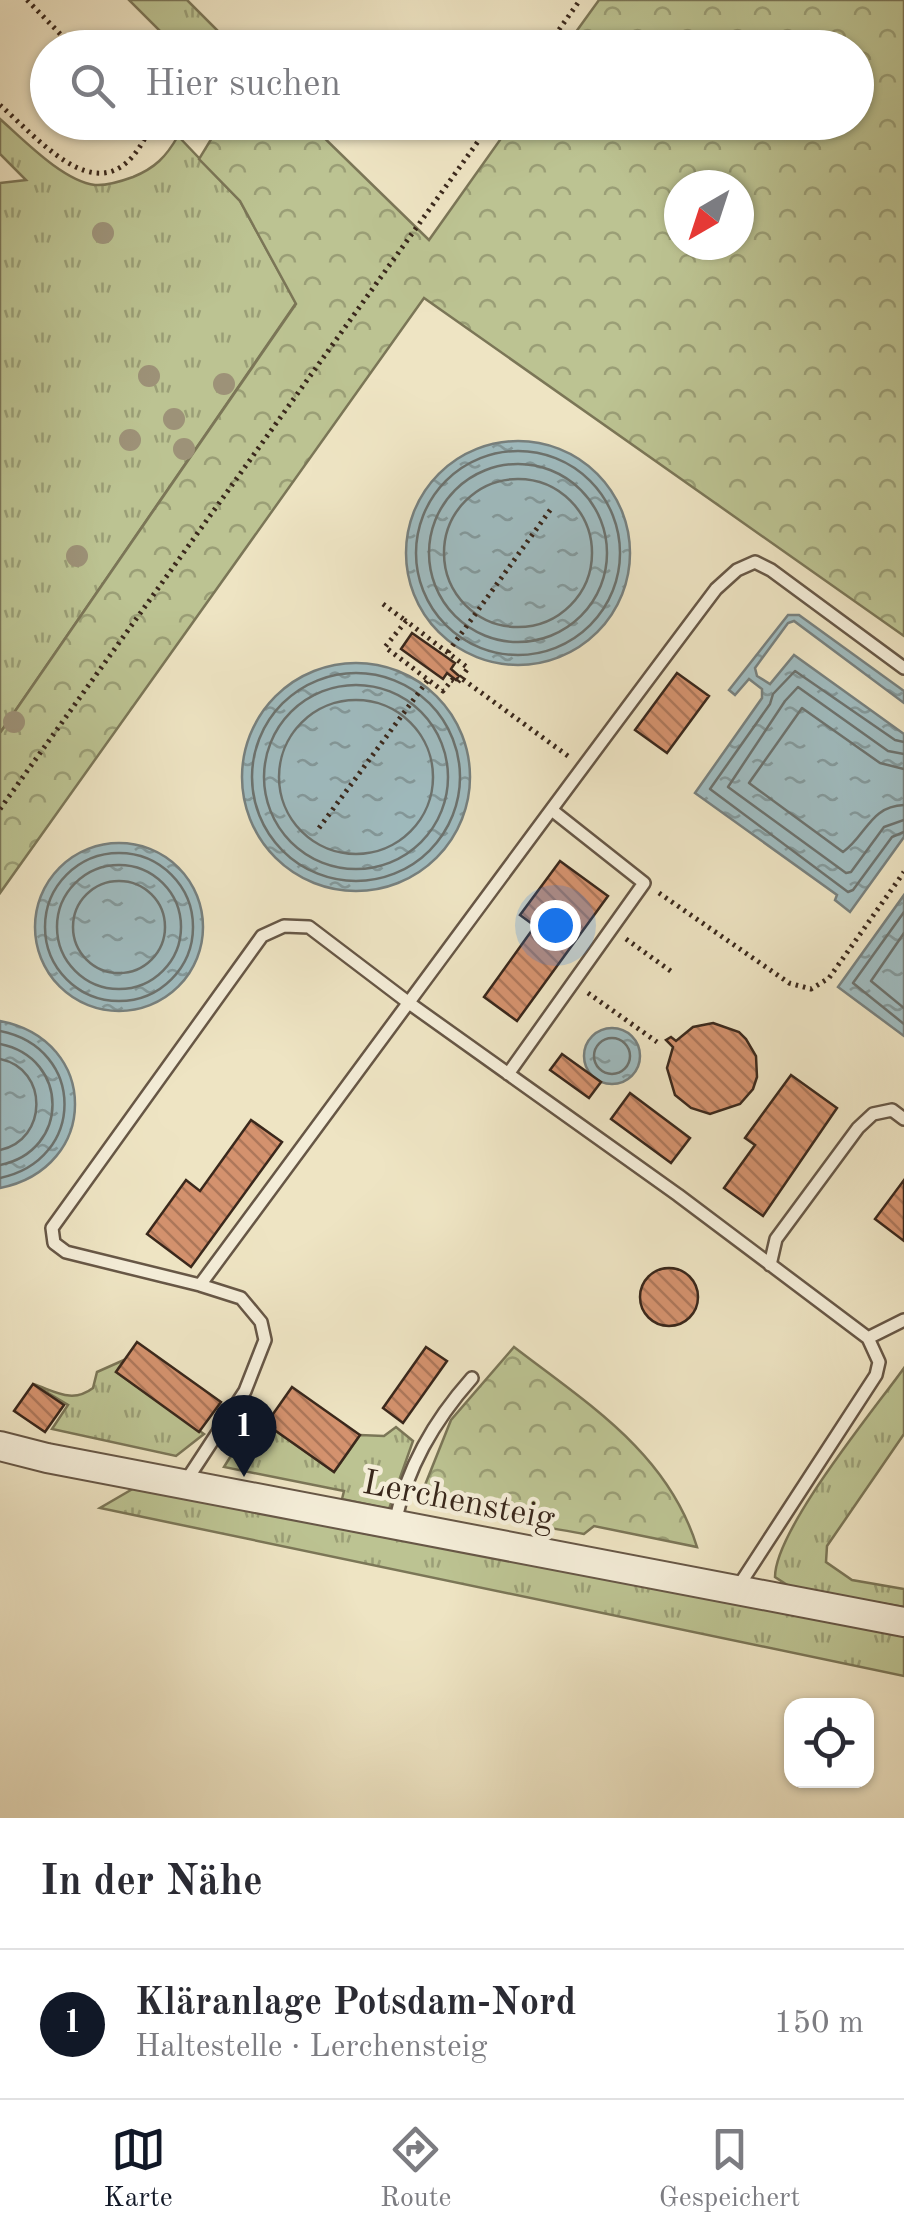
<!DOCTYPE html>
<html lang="de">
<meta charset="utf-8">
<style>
body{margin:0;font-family:"Old Standard TT",serif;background:#f7f7f7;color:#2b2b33}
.controls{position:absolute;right:30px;bottom:30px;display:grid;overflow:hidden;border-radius:20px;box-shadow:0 2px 8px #0004}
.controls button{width:90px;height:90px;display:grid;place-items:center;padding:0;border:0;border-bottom:2px solid #e1e1e2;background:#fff;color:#2b2b33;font:50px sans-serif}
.compass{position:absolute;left:664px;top:170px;width:90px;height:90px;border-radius:50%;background:#fff;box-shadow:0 2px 8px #0004;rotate:219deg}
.you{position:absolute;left:555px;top:925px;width:35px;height:35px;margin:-25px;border:8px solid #fff;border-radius:50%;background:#1a73e8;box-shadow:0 0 0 15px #1a73e833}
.badge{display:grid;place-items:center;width:65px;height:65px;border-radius:50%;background:#111827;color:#fff;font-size:32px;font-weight:700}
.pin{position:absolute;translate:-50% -82px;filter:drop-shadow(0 2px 5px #0008)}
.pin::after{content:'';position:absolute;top:52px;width:35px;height:30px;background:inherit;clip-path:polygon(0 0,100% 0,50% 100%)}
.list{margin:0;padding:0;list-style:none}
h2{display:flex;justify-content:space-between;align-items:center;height:130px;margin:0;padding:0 40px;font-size:42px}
h2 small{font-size:32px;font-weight:400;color:#7c7c81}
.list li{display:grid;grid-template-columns:65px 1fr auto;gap:30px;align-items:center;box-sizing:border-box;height:150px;padding:0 40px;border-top:2px solid #e1e1e2}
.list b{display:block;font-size:38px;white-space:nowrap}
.list p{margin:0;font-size:32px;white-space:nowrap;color:#7c7c81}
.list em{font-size:32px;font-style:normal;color:#7c7c81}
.icon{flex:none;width:55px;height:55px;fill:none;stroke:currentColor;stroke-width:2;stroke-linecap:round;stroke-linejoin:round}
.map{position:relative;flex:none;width:904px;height:1818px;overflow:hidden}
.search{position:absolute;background:#fff;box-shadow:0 2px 8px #0004;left:30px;right:30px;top:30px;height:110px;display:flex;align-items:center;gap:25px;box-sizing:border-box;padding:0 35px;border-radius:55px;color:#7c7c81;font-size:38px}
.sheet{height:280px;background:#fff}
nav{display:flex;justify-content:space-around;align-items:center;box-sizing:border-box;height:140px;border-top:2px solid #e1e1e2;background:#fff;font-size:28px;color:#7c7c81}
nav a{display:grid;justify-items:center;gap:5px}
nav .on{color:#111827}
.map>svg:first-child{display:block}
</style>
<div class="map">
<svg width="904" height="1818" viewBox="0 0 904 1818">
<defs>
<pattern id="grass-tufts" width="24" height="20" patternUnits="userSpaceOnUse" patternTransform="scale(2.5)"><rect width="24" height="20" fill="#bcc392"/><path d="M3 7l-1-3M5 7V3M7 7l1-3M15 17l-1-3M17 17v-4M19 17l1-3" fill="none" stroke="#9a9e76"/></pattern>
<pattern id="forest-crowns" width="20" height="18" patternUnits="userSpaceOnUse" patternTransform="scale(2.5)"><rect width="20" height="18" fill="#bcc392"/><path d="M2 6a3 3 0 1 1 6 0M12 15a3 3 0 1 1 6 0" fill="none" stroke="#9a9e76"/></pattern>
<pattern id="water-ripples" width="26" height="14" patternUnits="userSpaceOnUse" patternTransform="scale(2.5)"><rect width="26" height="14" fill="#9fbbbf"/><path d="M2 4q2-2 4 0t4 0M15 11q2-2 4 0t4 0" fill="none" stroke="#83989a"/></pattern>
<pattern id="building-back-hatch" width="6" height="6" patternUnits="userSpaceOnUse" patternTransform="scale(2.5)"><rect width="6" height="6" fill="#d4926e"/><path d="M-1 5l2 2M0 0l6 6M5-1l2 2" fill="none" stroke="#ad775a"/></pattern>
</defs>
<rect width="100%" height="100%" fill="#eee4c3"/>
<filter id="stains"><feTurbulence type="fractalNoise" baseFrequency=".002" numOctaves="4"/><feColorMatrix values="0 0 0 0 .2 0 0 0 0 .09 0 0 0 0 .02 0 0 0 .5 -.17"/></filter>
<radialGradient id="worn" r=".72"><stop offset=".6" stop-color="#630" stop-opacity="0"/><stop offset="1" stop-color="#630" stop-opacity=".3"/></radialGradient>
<path fill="url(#grass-tufts)" stroke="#7b7657" stroke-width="2.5" d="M 129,0 L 187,0 L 234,47 L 176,47 Z
M 0,119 C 24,140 63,181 95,185 C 107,186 122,181 133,177 C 155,168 166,157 178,136 L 240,201 L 296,303 L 0,733 L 0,183 L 26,180 L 0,154 Z
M 124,1360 L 116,1372 L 204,1434 L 176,1456 L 52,1429 L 68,1405 L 33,1384 C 55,1391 72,1404 93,1388 L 97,1372 Z
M 904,1368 L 904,1434 L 827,1546 L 826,1562 L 852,1580 L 904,1589 L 904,1607 L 792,1588 L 775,1577 C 775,1530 873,1411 904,1368 Z
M 266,1424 L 334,1472 L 360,1435 L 384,1436 L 396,1427 L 413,1441 L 389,1509 L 342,1499 L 344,1491 L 224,1467 L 232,1454 L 240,1454 Z
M 136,1487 L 368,1534 L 904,1631 L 904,1676 L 100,1508 Z"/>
<path fill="url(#forest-crowns)" stroke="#7b7657" stroke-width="2.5" fill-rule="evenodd" d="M 599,0 L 904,0 L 904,636 L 424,298 L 0,893 L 0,733 L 296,304 L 240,201 L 199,159 L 221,123 L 250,123 L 257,129 L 266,123 L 309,123 L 429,240 L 512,123 L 856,122 L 856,48 L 565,47 ZM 679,185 L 739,185 L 739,245 L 679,245 Z
M 514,1347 C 588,1404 668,1453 697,1547 L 594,1526 L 584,1534 C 530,1524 471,1517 423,1490 L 451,1420 Z"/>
<path fill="url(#water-ripples)" stroke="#77807e" stroke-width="2.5" d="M406 553a112 112 0 1 1 224 0a112 112 0 1 1-224 0Z
M 788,615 L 799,615 L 904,691 L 904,703 L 794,621 L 788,623 L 755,668 L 757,676 L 770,684 L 794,655 L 904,734 L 904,837 L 850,912 L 835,900 L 837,895 L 695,793 L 762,698 L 762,689 L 749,679 L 735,695 L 729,690 Z
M242 777a114 114 0 1 1 228 0a114 114 0 1 1-228 0Z
M35 927a84 84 0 1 1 168 0a84 84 0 1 1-168 0Z
M 904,895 L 904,1036 L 838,987 Z
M 0,1021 C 100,1040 100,1168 0,1188 Z
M584 1056a28 28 0 1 1 56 0a28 28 0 1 1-56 0Z"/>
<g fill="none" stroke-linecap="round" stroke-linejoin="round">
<path stroke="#6c726e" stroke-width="2.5" d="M416 553a102 102 0 1 1 204 0a102 102 0 1 1-204 0Z
M429 553a89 89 0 1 1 178 0a89 89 0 1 1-178 0Z
M444 553a74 74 0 1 1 148 0a74 74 0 1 1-148 0Z
M252 777a104 104 0 1 1 208 0a104 104 0 1 1-208 0Z
M264 777a92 92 0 1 1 184 0a92 92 0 1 1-184 0Z
M279 777a77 77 0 1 1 154 0a77 77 0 1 1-154 0Z
M 904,742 L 895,740 L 795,671 L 773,694 L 770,704 L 710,789 L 848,892 L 853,890 L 892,837 L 904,832
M 904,754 L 888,751 L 798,687 L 785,701 L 728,787 L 846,873 L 851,872 L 884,827 L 904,820
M 904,769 L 880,763 L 802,708 L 749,783 L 843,852 C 866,836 870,806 904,805
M45 927a74 74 0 1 1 148 0a74 74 0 1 1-148 0Z
M57 927a62 62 0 1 1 124 0a62 62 0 1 1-124 0Z
M73 927a46 46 0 1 1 92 0a46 46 0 1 1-92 0Z
M 904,912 L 853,983 L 904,1024
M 904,933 L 871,981 L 904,1008
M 0,1031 C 86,1048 86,1160 0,1178
M594 1056a18 18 0 1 1 36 0a18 18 0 1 1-36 0Z
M 0,1044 C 70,1058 70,1151 0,1165
M 0,1059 C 49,1069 48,1140 0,1150"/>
</g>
<path fill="url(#building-back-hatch)" stroke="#3a281c" stroke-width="2.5" d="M 412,633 L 455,663 L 451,669 L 459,676 L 456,680 L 447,673 L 443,679 L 401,649 Z
M 677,673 L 709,696 L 667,753 L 635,730 Z
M 560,861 L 608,896 L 517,1021 L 484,997 L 535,926 L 520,915 Z
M 713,1023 L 739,1032 L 746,1039 L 756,1056 L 757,1077 L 753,1089 L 740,1104 L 710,1114 L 691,1108 L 675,1095 L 667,1068 L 673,1047 L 666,1040 L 671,1037 L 676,1041 L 693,1027 Z
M 562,1054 L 601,1082 L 589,1098 L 550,1070 Z
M 791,1075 L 837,1108 L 763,1216 L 724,1188 L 755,1145 L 745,1138 Z
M 630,1093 L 690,1138 L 671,1163 L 611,1119 Z
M 251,1120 L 282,1142 L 191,1267 L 147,1234 L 186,1180 L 200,1191 Z
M 904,1180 L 904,1241 L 875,1219 Z
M640 1297a29 29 0 1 1 58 0a29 29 0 1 1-58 0Z
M 137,1342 L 221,1402 L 199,1432 L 116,1372 Z
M 426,1347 L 447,1361 L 403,1423 L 383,1408 Z
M 33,1384 L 64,1405 L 45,1432 L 14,1411 Z
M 292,1387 L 360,1435 L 334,1472 L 266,1424 Z"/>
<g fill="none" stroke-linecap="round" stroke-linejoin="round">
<g stroke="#675746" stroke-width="16">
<path id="service" d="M 508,1074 L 644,883 L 553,811
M 770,1265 L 776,1239 L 858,1128 L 873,1114 L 892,1110 L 904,1119
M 868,1338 L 678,1195 L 409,1003 L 309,927 L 284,926 L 262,936 L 52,1228 L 54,1243 L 66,1252 L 200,1285 C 372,1053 542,820 716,589 L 737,570 L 755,562 L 771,570 L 904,668
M 186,1481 L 245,1391 L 265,1340 L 261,1322 L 241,1298 L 200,1285
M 394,1526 C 407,1468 433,1422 472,1378
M 738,1587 L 876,1375 L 879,1362 L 868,1338 L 904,1320"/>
</g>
<g stroke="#675746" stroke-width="32">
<path id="tertiary" d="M 0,1446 L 47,1458 L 904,1622"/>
</g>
<path stroke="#3a281c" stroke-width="5" stroke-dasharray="2.5 5" stroke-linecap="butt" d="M 27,0 L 74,48
M 546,48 L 580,0
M 0,105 C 45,145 105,219 147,134 L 143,122
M 383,604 L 406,621
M 448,652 L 553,506
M 461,678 L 468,668 L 406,621 L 385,647 L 443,691 L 452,680 L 457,683 L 461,678 L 568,756
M 0,809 L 492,122
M 319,828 L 428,680
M 659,893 L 789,983 L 811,989 L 829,978 L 904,872
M 626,939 L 672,972
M 588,993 L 657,1042"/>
<use href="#service" stroke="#f4edd8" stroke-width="11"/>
<use href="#tertiary" stroke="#f4edd8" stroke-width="28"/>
</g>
<g fill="#9d9278">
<circle cx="103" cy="233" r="11"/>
<circle cx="149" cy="376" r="11"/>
<circle cx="224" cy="384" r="11"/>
<circle cx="174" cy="419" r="11"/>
<circle cx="130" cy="440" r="11"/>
<circle cx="184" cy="449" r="11"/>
<circle cx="77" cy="556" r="11"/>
<circle cx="14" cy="722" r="11"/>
</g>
<g text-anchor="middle" stroke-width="9" stroke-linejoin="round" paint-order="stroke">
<g font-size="35" fill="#3a281c" stroke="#f4edd8">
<text transform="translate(459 1499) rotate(11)" y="12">Lerchensteig</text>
</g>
</g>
<rect width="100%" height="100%" filter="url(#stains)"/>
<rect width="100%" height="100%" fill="url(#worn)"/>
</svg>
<div class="controls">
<button><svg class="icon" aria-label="locate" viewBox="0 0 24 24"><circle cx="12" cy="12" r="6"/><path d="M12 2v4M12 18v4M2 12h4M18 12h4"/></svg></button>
</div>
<svg class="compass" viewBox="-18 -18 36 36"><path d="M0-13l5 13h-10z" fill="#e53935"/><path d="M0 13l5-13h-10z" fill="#7c7c81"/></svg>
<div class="you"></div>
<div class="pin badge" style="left:244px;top:1477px">1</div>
<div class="search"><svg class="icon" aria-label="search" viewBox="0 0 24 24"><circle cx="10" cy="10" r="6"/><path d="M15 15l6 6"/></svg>Hier suchen</div>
</div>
<section class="sheet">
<h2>In der Nähe<small></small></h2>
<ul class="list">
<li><span class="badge">1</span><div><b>Kläranlage Potsdam-Nord</b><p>Haltestelle · Lerchensteig</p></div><em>150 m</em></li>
</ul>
</section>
<nav>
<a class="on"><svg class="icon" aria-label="map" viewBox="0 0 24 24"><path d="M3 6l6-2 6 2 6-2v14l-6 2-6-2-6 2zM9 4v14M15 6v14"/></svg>Karte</a>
<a><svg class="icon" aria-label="directions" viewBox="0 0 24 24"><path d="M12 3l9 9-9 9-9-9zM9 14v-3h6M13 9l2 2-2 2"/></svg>Route</a>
<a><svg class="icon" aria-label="saved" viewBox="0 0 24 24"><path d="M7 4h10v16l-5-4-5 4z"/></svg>Gespeichert</a>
</nav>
